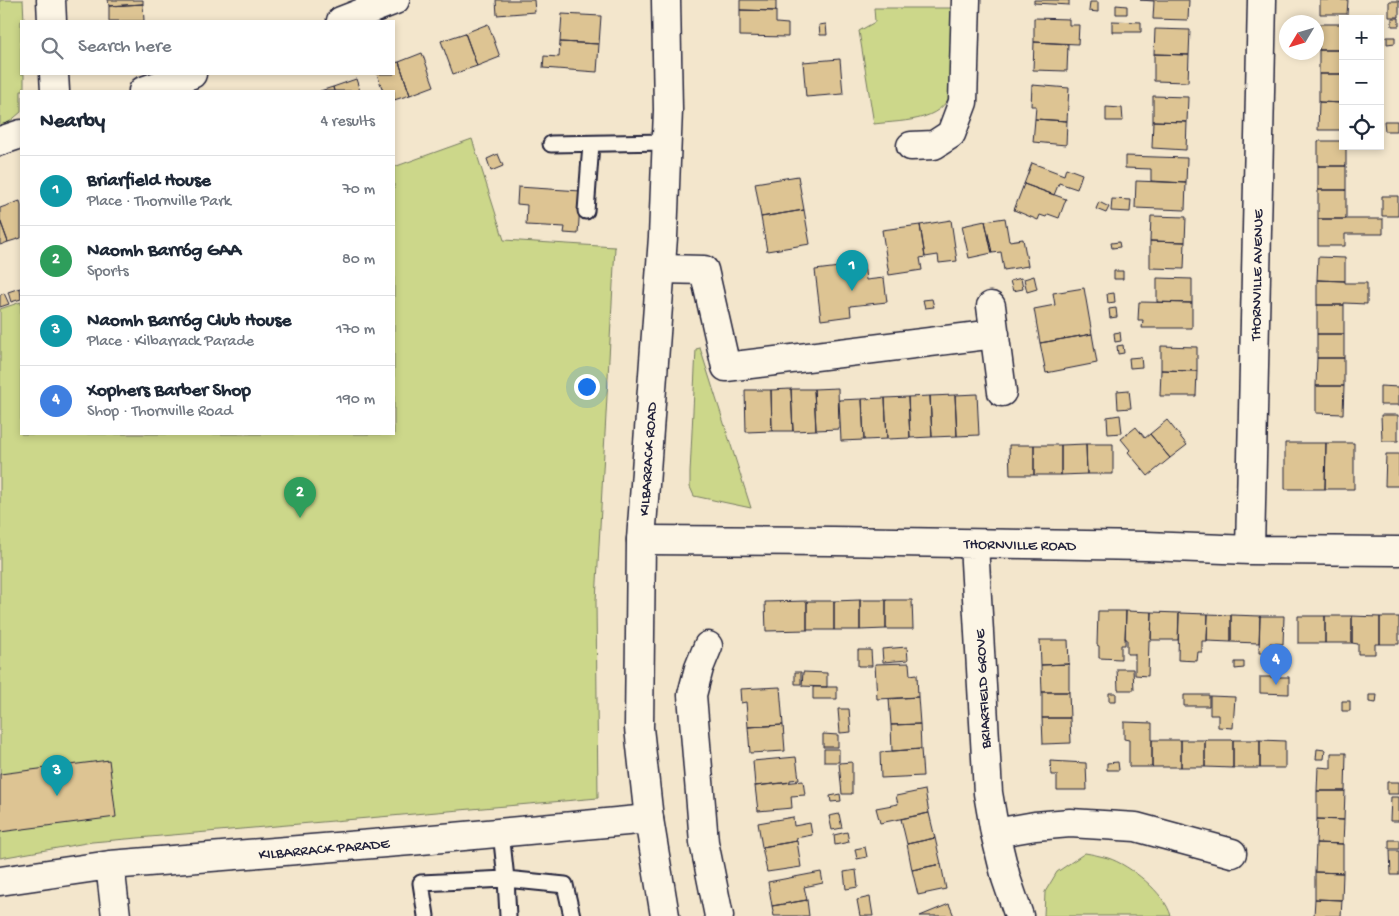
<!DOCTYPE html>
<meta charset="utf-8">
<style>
body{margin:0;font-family:"Gochi Hand",sans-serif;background:#f6f6f7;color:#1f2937}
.controls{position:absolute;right:15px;top:15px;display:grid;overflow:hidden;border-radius:0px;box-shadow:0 2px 8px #0003}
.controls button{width:45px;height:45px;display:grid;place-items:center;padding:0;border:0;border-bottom:1px solid #e0e1e3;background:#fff;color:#1f2937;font:25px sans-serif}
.compass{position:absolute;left:1279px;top:15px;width:45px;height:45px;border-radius:50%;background:#fff;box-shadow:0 2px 8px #0003;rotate:232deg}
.you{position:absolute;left:586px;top:386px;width:18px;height:18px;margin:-12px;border:4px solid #fff;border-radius:50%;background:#1a73e8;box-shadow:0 0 0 8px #1a73e833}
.badge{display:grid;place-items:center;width:32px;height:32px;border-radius:50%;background:#d1495b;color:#fff;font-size:16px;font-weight:700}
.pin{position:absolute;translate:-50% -41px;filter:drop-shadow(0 1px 2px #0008)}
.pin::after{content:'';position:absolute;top:26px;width:18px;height:15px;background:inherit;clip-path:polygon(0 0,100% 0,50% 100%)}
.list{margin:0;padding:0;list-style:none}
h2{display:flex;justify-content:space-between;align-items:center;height:65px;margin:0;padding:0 20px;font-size:21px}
h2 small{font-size:16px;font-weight:400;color:#747a83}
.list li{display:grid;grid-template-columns:32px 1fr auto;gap:15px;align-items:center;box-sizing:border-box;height:70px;padding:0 20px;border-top:1px solid #e0e1e3}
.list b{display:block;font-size:19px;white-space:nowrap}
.list p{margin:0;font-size:16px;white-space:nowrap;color:#747a83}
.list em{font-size:16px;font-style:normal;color:#747a83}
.icon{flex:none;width:28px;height:28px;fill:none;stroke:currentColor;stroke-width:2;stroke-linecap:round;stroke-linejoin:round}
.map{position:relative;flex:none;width:1399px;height:916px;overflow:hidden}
.search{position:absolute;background:#fff;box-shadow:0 2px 8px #0003;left:20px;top:20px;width:375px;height:55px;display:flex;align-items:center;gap:12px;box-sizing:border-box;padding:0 18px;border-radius:0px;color:#747a83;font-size:19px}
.panel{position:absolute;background:#fff;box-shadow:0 2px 8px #0003;left:20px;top:90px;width:375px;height:345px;border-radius:0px}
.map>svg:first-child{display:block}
</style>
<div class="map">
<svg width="1399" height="916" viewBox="0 0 1399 916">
<rect width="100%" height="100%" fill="#f3e6cc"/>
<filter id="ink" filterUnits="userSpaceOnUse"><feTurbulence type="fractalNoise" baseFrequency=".02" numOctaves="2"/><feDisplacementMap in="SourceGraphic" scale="10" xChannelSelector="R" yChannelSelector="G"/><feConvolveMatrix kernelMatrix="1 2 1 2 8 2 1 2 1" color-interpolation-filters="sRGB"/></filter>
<g filter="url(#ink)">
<path fill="#ccd78a" stroke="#777c62" d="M 0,0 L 23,0 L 24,21 L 21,21 L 21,74 L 24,74 L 24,91 L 21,91 L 21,112 L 8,123 L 0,126 Z
M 874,8 L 952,8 L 954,82 C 948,123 906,120 874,124 L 859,31 L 875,22 Z
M 472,139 L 504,240 L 615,247 L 596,601 L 598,798 L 92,842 L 0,858 L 0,309 L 21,302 L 21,434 L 394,434 L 394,167 Z
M 700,348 L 751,508 L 694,496 L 690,487 L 690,473 L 696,349 Z
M 1085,853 C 1092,854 1100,856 1108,858 C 1130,865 1165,893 1171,916 L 1044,916 L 1045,892 L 1057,872 Z"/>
<path fill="#ddc493" stroke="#22223b" d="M 108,0 L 143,0 L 143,4 L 109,6 Z
M 496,0 L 534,0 L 535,12 L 497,15 Z
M 740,0 L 776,0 L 776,11 L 740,10 Z
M 1034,0 L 1069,0 L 1069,5 L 1034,3 Z
M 1140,0 L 1189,0 L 1188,20 L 1153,19 L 1154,1 Z
M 1320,0 L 1348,0 L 1347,14 L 1320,14 Z
M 1389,1 L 1399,1 L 1399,17 L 1389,17 Z
M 1090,2 L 1098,2 L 1098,12 L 1089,11 Z
M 143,4 L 144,21 L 109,21 L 109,6 Z
M 1116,5 L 1127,6 L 1127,14 L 1116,14 Z
M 740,10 L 776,11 L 776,23 L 788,24 L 788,37 L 740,36 Z
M 562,14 L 601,16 L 599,44 L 560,42 Z
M 1034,18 L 1069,19 L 1069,25 L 1079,25 L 1078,44 L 1034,42 Z
M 1392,18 L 1399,18 L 1399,26 L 1392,26 Z
M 1112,21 L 1141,22 L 1141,32 L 1112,32 Z
M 488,24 L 500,57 L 477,66 L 465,33 Z
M 826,24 L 827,35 L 820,35 L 819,25 Z
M 1319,24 L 1343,24 L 1343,50 L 1319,50 Z
M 1155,29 L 1190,30 L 1189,55 L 1154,54 Z
M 465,33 L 477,66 L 453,74 L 441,41 Z
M 1387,37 L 1395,37 L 1395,43 L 1387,44 Z
M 560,42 L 599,44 L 597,72 L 543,68 L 544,56 L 559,57 Z
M 1034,42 L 1068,44 L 1067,71 L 1033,70 Z
M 1319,50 L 1343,50 L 1343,74 L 1319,74 Z
M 422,53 L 434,86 L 410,95 L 399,62 Z
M 1154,54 L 1189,55 L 1188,82 L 1154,81 Z
M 840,59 L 843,94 L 806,97 L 803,62 Z
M 399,62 L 410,95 L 394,100 L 394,91 L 383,91 L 377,74 L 394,74 L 394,63 Z
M 1319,74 L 1343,74 L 1343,103 L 1319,102 Z
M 356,79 L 360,91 L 334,91 L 333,87 Z
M 1032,85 L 1069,88 L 1067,121 L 1035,119 L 1036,106 L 1031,106 Z
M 333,87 L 334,91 L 320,91 Z
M 1153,96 L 1188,97 L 1187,122 L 1153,121 Z
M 1319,102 L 1343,103 L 1343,130 L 1318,130 Z
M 1106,107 L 1122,108 L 1123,121 L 1106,121 Z
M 1035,119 L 1067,121 L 1066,145 L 1033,142 Z
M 1153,121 L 1187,122 L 1186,150 L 1152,148 Z
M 1384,121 L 1397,121 L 1397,131 L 1385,131 Z
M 1318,141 L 1343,141 L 1343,146 L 1346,146 L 1346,166 L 1318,166 Z
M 498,154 L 503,166 L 491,171 L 487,159 Z
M 1125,156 L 1187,158 L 1186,183 L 1151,181 L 1151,169 L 1125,168 Z
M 1032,163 L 1064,175 L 1066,168 L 1082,174 L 1077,189 L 1059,183 L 1054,195 L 1024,184 Z
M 1318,166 L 1346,166 L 1346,190 L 1318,190 Z
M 798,176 L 804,210 L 761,217 L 755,183 Z
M 1136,181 L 1186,183 L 1185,210 L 1135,208 Z
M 1024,184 L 1066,199 L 1059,218 L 1048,214 L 1046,217 L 1040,215 L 1038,220 L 1014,210 Z
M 518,187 L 581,191 L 578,234 L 564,233 L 565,227 L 526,225 L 527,205 L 517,204 Z
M 1318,190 L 1346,190 L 1346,219 L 1318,219 Z
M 1382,196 L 1398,196 L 1398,216 L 1382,216 Z
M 1112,199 L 1131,200 L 1130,212 L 1111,211 Z
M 20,201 L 21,206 L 21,238 L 8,242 L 0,220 L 0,208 Z
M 1099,202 L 1109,207 L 1106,213 L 1096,209 Z
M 804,210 L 810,244 L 767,251 L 761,217 Z
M 1151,216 L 1186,217 L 1185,242 L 1150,241 Z
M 1005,218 L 1009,241 L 1023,239 L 1028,266 L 1004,270 L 1001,252 L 992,253 L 985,221 Z
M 1318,219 L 1383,219 L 1383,234 L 1345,234 L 1345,246 L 1318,246 Z
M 0,220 L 8,242 L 0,245 Z
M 951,220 L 957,261 L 939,263 L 938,255 L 925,257 L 920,225 Z
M 985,221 L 992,253 L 969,258 L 962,226 Z
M 920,225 L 925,257 L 920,258 L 922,270 L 889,275 L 882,230 Z
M 1150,241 L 1185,242 L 1184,269 L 1150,268 Z
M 1119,242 L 1120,247 L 1112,248 L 1111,243 Z
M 1318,257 L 1345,258 L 1345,281 L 1317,280 Z
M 864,264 L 866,280 L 884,278 L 887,302 L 850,306 L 851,316 L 821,320 L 815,270 Z
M 1114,271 L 1123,271 L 1123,279 L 1114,279 Z
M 1034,276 L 1037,289 L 1027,292 L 1024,279 Z
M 1021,278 L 1023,289 L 1013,291 L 1010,281 Z
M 1157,278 L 1192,279 L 1192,303 L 1157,302 Z
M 1317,280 L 1345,281 L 1345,283 L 1367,283 L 1367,304 L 1344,303 L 1344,305 L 1317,305 Z
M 20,288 L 21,299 L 11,302 L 8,292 Z
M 1084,288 L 1092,334 L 1040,343 L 1034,309 L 1055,305 L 1053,293 Z
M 4,293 L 9,304 L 0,307 L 0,295 Z
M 1114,293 L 1115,302 L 1108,303 L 1107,294 Z
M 932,299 L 934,307 L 925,308 L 923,300 Z
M 1139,302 L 1192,303 L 1192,328 L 1142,328 L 1143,320 L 1138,320 Z
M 1317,305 L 1344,305 L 1344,334 L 1317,334 Z
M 1116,308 L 1117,317 L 1110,318 L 1109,309 Z
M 1120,332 L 1121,341 L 1115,342 L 1114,333 Z
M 1092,334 L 1097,363 L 1046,373 L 1040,343 Z
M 1317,334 L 1344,334 L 1344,358 L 1317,358 Z
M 1123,345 L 1124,353 L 1118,354 L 1117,346 Z
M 1161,346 L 1197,347 L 1197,371 L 1161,370 Z
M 1141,357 L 1142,367 L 1130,368 L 1129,358 Z
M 1317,358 L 1344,358 L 1344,386 L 1316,386 Z
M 1161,370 L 1197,371 L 1196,396 L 1160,396 Z
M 1316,386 L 1344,386 L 1343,414 L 1316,413 Z
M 1380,386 L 1399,387 L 1399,405 L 1380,405 Z
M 838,388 L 839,429 L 816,430 L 814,389 Z
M 791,389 L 793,431 L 772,431 L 771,390 Z
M 791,389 L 814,389 L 816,430 L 793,431 Z
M 745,390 L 771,390 L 772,431 L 746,432 Z
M 1129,390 L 1131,408 L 1118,409 L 1117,391 Z
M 977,394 L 979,435 L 957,436 L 955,395 Z
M 955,395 L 957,436 L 932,437 L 930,396 Z
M 930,396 L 932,437 L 910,438 L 908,397 Z
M 908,397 L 910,438 L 887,439 L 885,398 Z
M 885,398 L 887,439 L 864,440 L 862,399 Z
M 862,399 L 864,440 L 841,441 L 839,400 Z
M 1120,415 L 1122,433 L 1108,434 L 1107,417 Z
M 1381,415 L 1398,415 L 1398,441 L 1382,441 Z
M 1167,420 L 1187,445 L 1170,458 L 1150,434 Z
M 1136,427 L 1145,438 L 1150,434 L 1170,458 L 1148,476 L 1128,452 L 1130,450 L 1121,439 Z
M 1285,443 L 1326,443 L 1325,489 L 1285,489 Z
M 1326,443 L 1354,443 L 1354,489 L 1325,489 Z
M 1086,444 L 1113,444 L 1113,474 L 1087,474 Z
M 1086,444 L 1087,474 L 1061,475 L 1061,445 Z
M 1009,445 L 1034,445 L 1034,475 L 1010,475 Z
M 1034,445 L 1061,445 L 1061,475 L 1034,475 Z
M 1386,454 L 1399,454 L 1399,486 L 1385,486 Z
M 860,600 L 860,630 L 834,630 L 834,601 Z
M 860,600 L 886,600 L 886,629 L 860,630 Z
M 886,600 L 912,600 L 913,629 L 886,629 Z
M 807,601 L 807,630 L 766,631 L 765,602 Z
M 807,601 L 834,601 L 834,630 L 807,630 Z
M 1098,611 L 1126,611 L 1125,645 L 1121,645 L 1121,659 L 1099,658 L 1099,646 L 1097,645 Z
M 1126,611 L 1152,612 L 1151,640 L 1149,640 L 1148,676 L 1135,675 L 1135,654 L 1127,654 L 1127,639 L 1125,639 Z
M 1152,612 L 1179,613 L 1178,640 L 1151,640 Z
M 1179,613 L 1208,614 L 1207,641 L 1202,641 L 1202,652 L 1198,652 L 1197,661 L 1178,660 Z
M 1208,614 L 1231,615 L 1231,642 L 1207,641 Z
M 1231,615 L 1260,616 L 1259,643 L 1231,642 Z
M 1260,616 L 1284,616 L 1283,644 L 1270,643 L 1270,653 L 1259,653 Z
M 1298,616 L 1325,616 L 1325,643 L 1298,643 Z
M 1325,616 L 1352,616 L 1352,643 L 1325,643 Z
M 1352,616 L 1380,617 L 1380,644 L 1375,644 L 1375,654 L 1358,654 L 1358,644 L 1352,643 Z
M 1380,617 L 1399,617 L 1399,644 L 1380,644 Z
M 1040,640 L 1068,640 L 1069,664 L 1041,665 Z
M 907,647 L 908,660 L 883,662 L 882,649 Z
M 858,650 L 871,650 L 872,666 L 858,666 Z
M 1235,662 L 1244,662 L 1244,668 L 1235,669 Z
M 909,663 L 910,675 L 917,674 L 918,697 L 877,699 L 875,664 Z
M 1069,664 L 1069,692 L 1042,692 L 1041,665 Z
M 1117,669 L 1133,669 L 1134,690 L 1118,690 Z
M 795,672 L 801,672 L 801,684 L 795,684 Z
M 803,672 L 827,673 L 827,687 L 802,686 Z
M 1260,677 L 1289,677 L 1289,694 L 1260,693 Z
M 780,687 L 783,725 L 748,727 L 746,702 L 741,703 L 740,689 Z
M 813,687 L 837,687 L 837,699 L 813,699 Z
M 1042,692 L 1069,692 L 1070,718 L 1042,718 Z
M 1109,693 L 1116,693 L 1116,701 L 1109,701 Z
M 1184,695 L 1209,695 L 1209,706 L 1184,706 Z
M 1369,695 L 1377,695 L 1376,703 L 1369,702 Z
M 1210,696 L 1235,697 L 1233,728 L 1218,727 L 1218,715 L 1210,715 Z
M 918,697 L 920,724 L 891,725 L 889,699 Z
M 1342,701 L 1350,701 L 1350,711 L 1342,711 Z
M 838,709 L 849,709 L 851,732 L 840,733 Z
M 1042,718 L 1070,718 L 1071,743 L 1043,744 Z
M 1124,722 L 1152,723 L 1152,767 L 1129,767 L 1129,740 L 1124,739 Z
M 920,724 L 921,749 L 892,751 L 891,725 Z
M 783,725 L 785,751 L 750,753 L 748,727 Z
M 823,734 L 838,735 L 838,747 L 823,747 Z
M 1152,740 L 1181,740 L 1181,767 L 1152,767 Z
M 1181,740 L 1205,740 L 1205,767 L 1181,767 Z
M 1205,740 L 1233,740 L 1233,768 L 1205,767 Z
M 1233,740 L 1260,740 L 1260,768 L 1233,768 Z
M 1260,740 L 1285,741 L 1285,768 L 1260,768 Z
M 824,749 L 839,749 L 839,762 L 824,762 Z
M 921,749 L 923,776 L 881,778 L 880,752 Z
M 1317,749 L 1325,750 L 1324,759 L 1316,759 Z
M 1331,753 L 1346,753 L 1345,791 L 1317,791 L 1318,767 L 1331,768 Z
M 796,757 L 799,779 L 790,780 L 790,782 L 755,786 L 753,761 Z
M 109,760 L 116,817 L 0,832 L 0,774 Z
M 1050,761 L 1086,763 L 1087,790 L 1057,790 L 1057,775 L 1051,775 Z
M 852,762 L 852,794 L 842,794 L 839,763 Z
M 1118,762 L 1119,770 L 1107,770 L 1107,763 Z
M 803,781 L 805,795 L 791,796 L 792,808 L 758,811 L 755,786 Z
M 1387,782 L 1399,782 L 1399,794 L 1387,794 Z
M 925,790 L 929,813 L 880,823 L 876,808 L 898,804 L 896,796 Z
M 1317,791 L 1345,791 L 1344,820 L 1317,819 Z
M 840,794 L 841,801 L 831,802 L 830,796 Z
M 1391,797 L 1399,797 L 1399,821 L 1390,821 Z
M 929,813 L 935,838 L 907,844 L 901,819 Z
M 839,814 L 842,828 L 832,830 L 829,816 Z
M 793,817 L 794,826 L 810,823 L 812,835 L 796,838 L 797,841 L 762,847 L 758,823 Z
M 1317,819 L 1344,820 L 1343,844 L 1316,843 Z
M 847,832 L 849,842 L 835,845 L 834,835 Z
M 935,838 L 941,864 L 912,870 L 907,844 Z
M 1389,840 L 1399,840 L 1399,849 L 1389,849 Z
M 797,841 L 801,867 L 767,872 L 762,847 Z
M 1316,843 L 1343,844 L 1343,873 L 1315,872 Z
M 865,847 L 867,857 L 857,859 L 855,849 Z
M 1390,851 L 1399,851 L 1399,875 L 1391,875 Z
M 941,864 L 946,889 L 918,895 L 912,870 Z
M 856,870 L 858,887 L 846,889 L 844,872 Z
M 821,872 L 823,883 L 804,887 L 807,900 L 772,906 L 768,882 Z
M 1315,872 L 1343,873 L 1342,900 L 1315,899 Z
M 870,897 L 873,916 L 860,916 L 857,900 Z
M 1315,899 L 1342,900 L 1341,916 L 1314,916 Z
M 807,900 L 809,916 L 774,916 L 772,906 Z
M 949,904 L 954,916 L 920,916 Z"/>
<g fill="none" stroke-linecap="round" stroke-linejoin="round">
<g stroke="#22223b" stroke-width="19">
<path id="lane" d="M 551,144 L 667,142
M 586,211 L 591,144
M 501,832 L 506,879 L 565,885 L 572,916
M 426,916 L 421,883 L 506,879 L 508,916"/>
</g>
<g stroke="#22223b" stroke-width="31">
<path id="street" d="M 51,0 L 52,21
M 341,21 L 395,0
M 54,74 L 55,91
M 143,91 L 192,74
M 0,141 L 21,134
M 911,146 L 934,145 L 951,134 L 963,102 L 966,0
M 661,269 L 704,270 L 726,367 L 995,334
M 991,306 L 1002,392
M 641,540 L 833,541 L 1146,546 L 1250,550 L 1399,551
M 974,544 L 988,793 L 995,833 L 1006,878 L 1019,916
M 1250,550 L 1262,0
M 708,646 L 699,668 L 692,695 L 704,842 L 719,916
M 995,833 L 1035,826 L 1070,823 L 1136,827 L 1232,853
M 110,865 L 116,916
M 0,881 L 110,865 L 410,841 L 649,819"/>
</g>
<g stroke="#22223b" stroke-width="31">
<path id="secondary" d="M 665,916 L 649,819 L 639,728 L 641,540 L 663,237 L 668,110 L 666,0"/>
</g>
<use href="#lane" stroke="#fcf5e5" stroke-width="15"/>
<use href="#street" stroke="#fcf5e5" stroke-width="28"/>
<use href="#secondary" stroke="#fcf5e5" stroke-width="28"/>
</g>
</g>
<g text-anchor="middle" stroke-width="4" stroke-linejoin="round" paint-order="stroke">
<g font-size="15" fill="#22223b" stroke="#fcf5e5">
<text transform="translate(1256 275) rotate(-89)" y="5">THORNVILLE AVENUE</text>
<text transform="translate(647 459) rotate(-86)" y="5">KILBARRACK ROAD</text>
<text transform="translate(1020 544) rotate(1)" y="5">THORNVILLE ROAD</text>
<text transform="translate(982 689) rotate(-93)" y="5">BRIARFIELD GROVE</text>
<text transform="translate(324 848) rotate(-5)" y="5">KILBARRACK PARADE</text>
</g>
</g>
</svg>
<div class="controls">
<button>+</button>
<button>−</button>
<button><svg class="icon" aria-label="locate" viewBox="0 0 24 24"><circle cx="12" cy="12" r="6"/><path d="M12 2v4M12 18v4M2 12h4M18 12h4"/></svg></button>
</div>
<svg class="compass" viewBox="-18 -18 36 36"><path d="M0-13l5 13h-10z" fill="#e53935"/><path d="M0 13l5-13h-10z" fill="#747a83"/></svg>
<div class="you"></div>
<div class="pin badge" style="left:852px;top:291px;background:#0f9aa8">1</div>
<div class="pin badge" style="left:300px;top:518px;background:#2e9e5b">2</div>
<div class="pin badge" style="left:57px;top:796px;background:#0f9aa8">3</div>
<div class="pin badge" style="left:1276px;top:685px;background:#3f7fe0">4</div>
<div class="search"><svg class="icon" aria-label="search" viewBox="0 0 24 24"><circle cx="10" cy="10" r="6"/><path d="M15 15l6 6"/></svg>Search here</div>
<section class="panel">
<h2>Nearby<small>4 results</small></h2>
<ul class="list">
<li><span class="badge" style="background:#0f9aa8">1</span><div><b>Briarfield House</b><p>Place · Thornville Park</p></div><em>70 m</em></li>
<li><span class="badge" style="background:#2e9e5b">2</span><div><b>Naomh Barróg GAA</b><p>Sports</p></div><em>80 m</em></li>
<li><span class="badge" style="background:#0f9aa8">3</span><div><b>Naomh Barróg Club House</b><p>Place · Kilbarrack Parade</p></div><em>170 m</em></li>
<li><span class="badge" style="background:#3f7fe0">4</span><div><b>Xophers Barber Shop</b><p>Shop · Thornville Road</p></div><em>190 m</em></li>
</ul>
</section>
</div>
